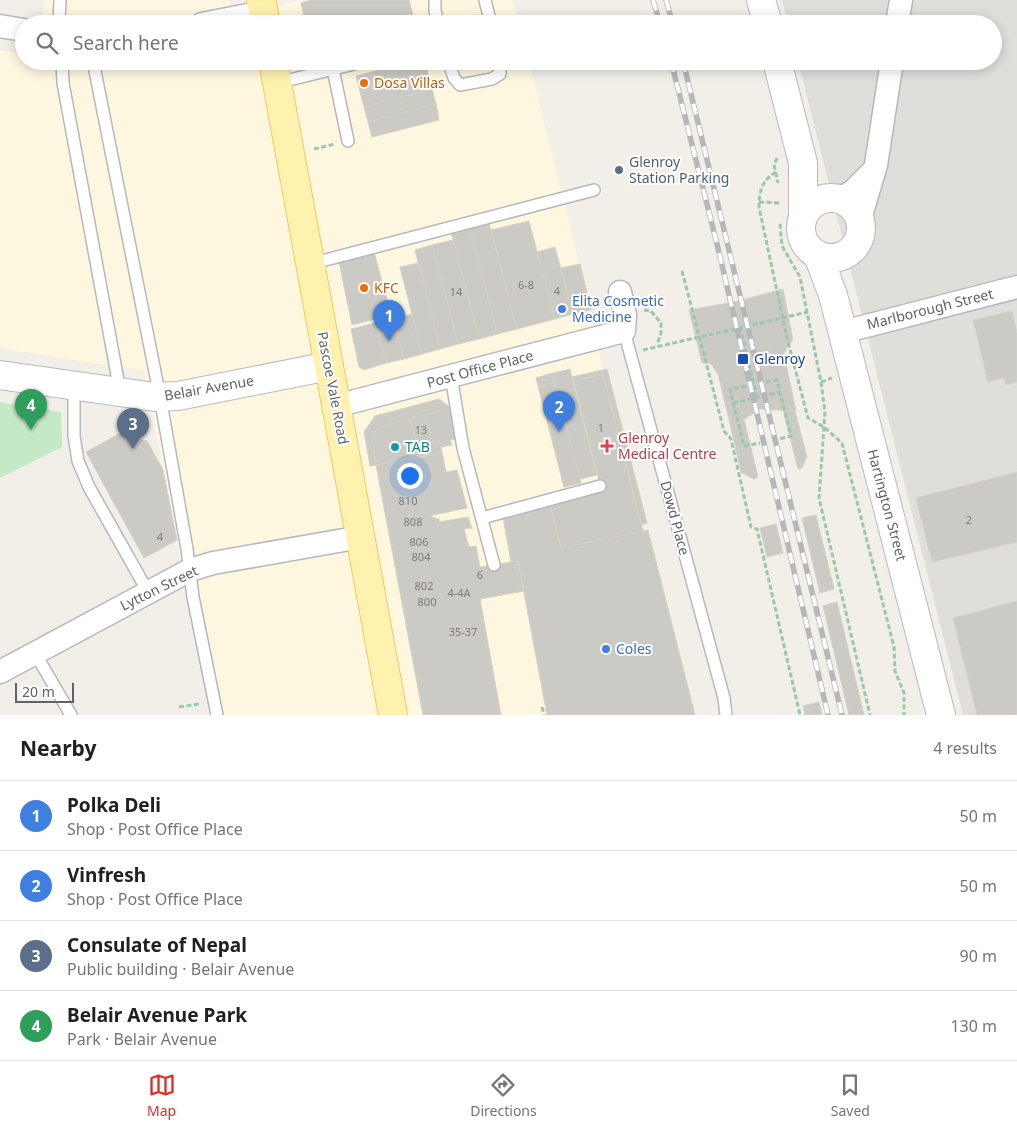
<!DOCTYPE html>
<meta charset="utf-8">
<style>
body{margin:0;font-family:"Noto Sans",sans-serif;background:#f6f6f6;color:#202124}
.scale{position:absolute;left:15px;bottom:12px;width:59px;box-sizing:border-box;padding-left:5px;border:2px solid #5f6368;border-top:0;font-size:14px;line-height:18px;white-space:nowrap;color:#5f6368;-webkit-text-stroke:4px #fff;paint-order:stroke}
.you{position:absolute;left:409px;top:475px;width:18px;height:18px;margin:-12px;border:4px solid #fff;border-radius:50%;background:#1a73e8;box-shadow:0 0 0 8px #1a73e833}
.badge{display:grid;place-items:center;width:32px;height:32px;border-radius:50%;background:#d93025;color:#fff;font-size:16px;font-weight:700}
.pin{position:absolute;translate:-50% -41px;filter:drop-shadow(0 1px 2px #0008)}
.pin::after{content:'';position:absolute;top:26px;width:18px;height:15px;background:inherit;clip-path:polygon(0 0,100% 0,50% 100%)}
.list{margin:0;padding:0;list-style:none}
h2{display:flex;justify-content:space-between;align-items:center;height:65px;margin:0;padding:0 20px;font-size:21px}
h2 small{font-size:16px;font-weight:400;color:#757577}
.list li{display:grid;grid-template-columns:32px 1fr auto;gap:15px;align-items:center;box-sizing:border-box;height:70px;padding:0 20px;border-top:1px solid #e0e0e0}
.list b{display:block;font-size:19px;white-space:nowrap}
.list p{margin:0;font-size:16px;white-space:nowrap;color:#757577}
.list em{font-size:16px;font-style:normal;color:#757577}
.icon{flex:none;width:28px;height:28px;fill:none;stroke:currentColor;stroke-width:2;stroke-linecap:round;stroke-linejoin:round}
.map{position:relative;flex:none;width:1017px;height:715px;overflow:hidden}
.search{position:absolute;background:#fff;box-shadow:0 2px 12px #0003;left:15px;right:15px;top:15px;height:55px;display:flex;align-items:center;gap:12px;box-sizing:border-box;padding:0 18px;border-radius:28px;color:#757577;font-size:19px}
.sheet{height:345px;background:#fff}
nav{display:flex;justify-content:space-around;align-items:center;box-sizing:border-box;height:70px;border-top:1px solid #e0e0e0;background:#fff;font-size:14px;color:#757577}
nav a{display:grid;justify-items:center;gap:2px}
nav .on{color:#d93025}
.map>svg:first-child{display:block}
</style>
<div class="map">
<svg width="1017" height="715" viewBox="0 0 1017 715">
<rect width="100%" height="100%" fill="#f1efe8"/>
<path fill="#fef7e0" d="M 45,0 L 229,0 L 232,17 L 302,0 L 513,0 L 519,24 L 41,24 Z
M 0,50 L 24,54 L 24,61 L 529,61 L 591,310 L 603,374 L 643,530 L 648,530 L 695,715 L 210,715 L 144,371 L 0,348 Z"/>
<path fill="#e0deda" d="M 782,0 L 1017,0 L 1017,715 L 963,715 L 798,61 L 993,61 L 993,24 L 788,24 Z"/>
<path fill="#c5e8c5" d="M 0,402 L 61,412 L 62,447 L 0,478 Z"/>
<path fill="#cccac5" stroke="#d6d1c6" d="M 311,0 L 409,0 L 415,23 L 306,24 L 301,3 Z
M 868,16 L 869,24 L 808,24 Z
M 415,61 L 425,61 L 428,74 L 360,92 L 356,76 Z
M 428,74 L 432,89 L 364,107 L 360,92 Z
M 432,89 L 436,104 L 368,122 L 364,107 Z
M 436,104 L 439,120 L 372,137 L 368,122 Z
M 529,221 L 555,319 L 517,329 L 491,230 Z
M 489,223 L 517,329 L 497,334 L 470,228 Z
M 470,228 L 497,334 L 479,339 L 451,232 Z
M 453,240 L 479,339 L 458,344 L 432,245 Z
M 432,245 L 458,344 L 440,349 L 415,250 Z
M 555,247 L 573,314 L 555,319 L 537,252 Z
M 374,252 L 391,315 L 352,325 L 339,262 Z
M 419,263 L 440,349 L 422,354 L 400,267 Z
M 580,264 L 591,310 L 573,314 L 561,268 Z
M 783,289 L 793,340 L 787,347 L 784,354 L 796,411 L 760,409 L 731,428 L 718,374 L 711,364 L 702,363 L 689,310 L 734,302 Z
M 1012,311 L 1017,333 L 1017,382 L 1006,385 L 1004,378 L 988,382 L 973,320 Z
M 412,314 L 422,354 L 404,359 L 393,319 Z
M 393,319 L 404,359 L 386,363 L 375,323 Z
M 375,323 L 386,363 L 364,370 L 359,367 L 351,329 Z
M 570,369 L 572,377 L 555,382 L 553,373 Z
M 607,369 L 647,523 L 641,525 L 603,374 L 574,381 L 572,377 Z
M 553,373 L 555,382 L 538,386 L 536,378 Z
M 603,374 L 643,531 L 561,548 L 550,504 L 602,492 L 574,381 Z
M 572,377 L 597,475 L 580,479 L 555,382 Z
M 555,382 L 581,483 L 564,487 L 538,386 Z
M 439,399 L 451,408 L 379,427 L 372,437 L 376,465 L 370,466 L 364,432 L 375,416 Z
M 451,408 L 455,439 L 450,440 L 452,445 L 441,447 L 439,441 L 433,443 L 425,415 Z
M 783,410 L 795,411 L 807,457 L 802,468 L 798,469 Z
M 425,415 L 433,443 L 439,441 L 442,452 L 420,457 L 410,419 Z
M 410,419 L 420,457 L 376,465 L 372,437 L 379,427 Z
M 744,419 L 758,477 L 753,479 L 741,472 L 731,428 Z
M 119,434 L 147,441 L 163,470 L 177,540 L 144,558 L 86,452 Z
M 442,452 L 446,472 L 457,470 L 467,508 L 429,516 L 439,519 L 439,522 L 468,517 L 472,528 L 464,529 L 469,547 L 476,546 L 480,567 L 518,561 L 524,591 L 480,599 L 501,715 L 423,715 L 376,465 Z
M 1017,472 L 1017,542 L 932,562 L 916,498 Z
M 550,504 L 561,548 L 648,530 L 695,715 L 547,715 L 518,561 L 511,562 L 503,517 Z
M 816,515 L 834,589 L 820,593 L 802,518 Z
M 776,524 L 783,553 L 767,557 L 760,528 Z
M 1017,601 L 1017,715 L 977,715 L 953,618 Z
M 837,602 L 864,715 L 849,715 L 823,606 Z
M 819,702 L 822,715 L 805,715 L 803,706 Z"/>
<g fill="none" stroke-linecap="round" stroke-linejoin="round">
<g stroke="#b5b8bc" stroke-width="14">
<path id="lane" d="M 435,0 L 435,10 L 438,24
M 485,0 L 491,24
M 59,24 L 60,0
M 62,61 L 63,83 L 120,391
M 93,61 L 160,397 L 187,549 L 193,597 L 217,715
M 448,61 L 454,78 L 460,85 L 492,79 L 500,74 L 500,61
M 333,69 L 348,141
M 277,83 L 366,61
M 310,264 L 594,190
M 624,331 L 724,698 L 726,715
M 451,376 L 463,448 L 494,565
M 74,386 L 74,436 L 78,461 L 89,487 L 148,592
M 482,518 L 600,486
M 35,653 L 71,715"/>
</g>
<g stroke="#b5b8bc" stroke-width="25">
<path id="street" d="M 202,24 L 264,12
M 897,24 L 901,0
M 0,26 L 24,30
M 840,199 L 853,191 L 873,171
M 860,219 L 876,165 L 892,61
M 843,332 L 1017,287
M 336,406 L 624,331 L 625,315 L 620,292
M 0,672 L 190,570 L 213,563 L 361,537"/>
</g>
<g stroke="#b6babf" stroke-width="30">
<path id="secondary" d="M 761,0 L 768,24
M 777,61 L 803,163 L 803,216
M801 228a30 30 0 1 1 60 0a30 30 0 1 1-60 0Z
M 818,255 L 833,295 L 941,715
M 0,375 L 155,397 L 178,396 L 329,366"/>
</g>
<g stroke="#f2c960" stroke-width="30">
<path id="primary" d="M 261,0 L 266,24
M 273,61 L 393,715"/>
</g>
<path stroke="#9cc7a9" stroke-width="3" stroke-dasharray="5 2.5" stroke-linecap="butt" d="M 314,149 L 335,144
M 777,158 L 774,165 L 778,183
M 776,172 C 761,181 759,192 759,207 L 787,338 L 808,418 L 824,427 L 842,443 L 894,647 L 895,671 L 904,693 L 904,715
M 759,202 L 781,203
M 780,224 L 782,246 L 800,277 L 821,382 L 825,412 L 819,498 L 870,715
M 682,271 L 724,431 L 731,439 L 751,527 L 757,529 L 800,715
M 644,310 L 651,311 L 661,323 L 661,333 L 657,345
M 740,327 L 757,397
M 643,350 L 808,312
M 766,382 L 777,380 L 791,436 L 779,439
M 821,382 L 832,378
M 746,386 L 730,389 L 744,446 L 760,443
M 733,403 L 780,392
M 179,707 L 199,704
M 542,707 L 544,715"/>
<use href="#lane" stroke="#fff" stroke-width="11"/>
<use href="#street" stroke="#fff" stroke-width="22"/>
<use href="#secondary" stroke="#fff" stroke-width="28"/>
<use href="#primary" stroke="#fff2af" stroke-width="28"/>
<g stroke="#b6b7b8" stroke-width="5.5">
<path id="rail" d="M 653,0 L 660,24
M 666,0 L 673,24
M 671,61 L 717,244 L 828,715
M 683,61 L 842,715"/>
</g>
<use href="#rail" stroke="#fff" stroke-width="4" stroke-dasharray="11" stroke-linecap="butt"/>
</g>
<g fill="#e8710a" stroke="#fff" stroke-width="2">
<circle cx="364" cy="83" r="5"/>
<circle cx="364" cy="288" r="5"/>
</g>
<circle fill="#5c6f8a" stroke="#fff" stroke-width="2" cx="619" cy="170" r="5"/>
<g fill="#3f7fe0" stroke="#fff" stroke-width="2">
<circle cx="562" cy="309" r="5"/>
<circle cx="606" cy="649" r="5"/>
</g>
<rect fill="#1a4fb4" stroke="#fff" stroke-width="2" x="737" y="353" width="12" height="12" rx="2.5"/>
<path fill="#e0444e" stroke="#fff" stroke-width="2" d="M604.5 438.5h5v5h5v5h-5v5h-5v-5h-5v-5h5z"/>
<circle fill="#0f9aa8" stroke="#fff" stroke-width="2" cx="395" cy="447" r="5"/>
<g text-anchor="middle" stroke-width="4" stroke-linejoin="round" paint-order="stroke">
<g font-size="11" fill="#7a7d7f">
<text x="526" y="289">6-8</text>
<text x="557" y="295">4</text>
<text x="456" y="296">14</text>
<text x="601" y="432">1</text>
<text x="421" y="434">13</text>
<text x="408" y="505">810</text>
<text x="969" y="524">2</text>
<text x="413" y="526">808</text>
<text x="160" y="541">4</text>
<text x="419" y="546">806</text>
<text x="421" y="561">804</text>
<text x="480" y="579">6</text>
<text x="424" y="590">802</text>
<text x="459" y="597">4-4A</text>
<text x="427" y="606">800</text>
<text x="463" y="636">35-37</text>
</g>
<g font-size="14" fill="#c56008" stroke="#fff" text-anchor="start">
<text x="374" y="88">Dosa Villas</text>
<text x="374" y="293">KFC</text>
</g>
<g font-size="14" fill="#4e5e75" stroke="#fff" text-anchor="start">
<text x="629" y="167">Glenroy<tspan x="629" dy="16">Station Parking</tspan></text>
</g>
<g font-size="14" fill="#366cbe" stroke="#fff" text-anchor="start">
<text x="572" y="306">Elita Cosmetic<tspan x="572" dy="16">Medicine</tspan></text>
<text x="616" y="654">Coles</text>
</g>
<g font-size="14" fill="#5f6368" stroke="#fff">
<text transform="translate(930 309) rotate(-14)" y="5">Marlborough Street</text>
<text transform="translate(480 369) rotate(-15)" y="5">Post Office Place</text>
<text transform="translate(209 388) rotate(-10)" y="5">Belair Avenue</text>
<text transform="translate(333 388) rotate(79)" y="5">Pascoe Vale Road</text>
<text transform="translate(887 505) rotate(75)" y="5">Hartington Street</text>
<text transform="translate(675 518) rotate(75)" y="5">Dowd Place</text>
<text transform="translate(159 588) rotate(-26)" y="5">Lytton Street</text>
</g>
<g font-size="14" fill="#164399" stroke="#fff" text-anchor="start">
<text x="754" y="364">Glenroy</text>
</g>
<g font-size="14" fill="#be3a42" stroke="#fff" text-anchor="start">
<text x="618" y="443">Glenroy<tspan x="618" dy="16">Medical Centre</tspan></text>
</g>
<g font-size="14" fill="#0d838f" stroke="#fff" text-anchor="start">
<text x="405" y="452">TAB</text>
</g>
</g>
</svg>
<div class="scale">20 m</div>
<div class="you"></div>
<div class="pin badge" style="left:389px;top:341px;background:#3f7fe0">1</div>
<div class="pin badge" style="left:559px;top:432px;background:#3f7fe0">2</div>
<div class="pin badge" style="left:133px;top:449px;background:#5c6f8a">3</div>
<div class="pin badge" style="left:31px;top:430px;background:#2e9e5b">4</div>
<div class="search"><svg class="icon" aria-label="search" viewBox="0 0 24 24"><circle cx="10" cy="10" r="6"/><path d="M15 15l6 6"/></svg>Search here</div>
</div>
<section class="sheet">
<h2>Nearby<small>4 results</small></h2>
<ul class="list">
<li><span class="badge" style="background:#3f7fe0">1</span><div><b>Polka Deli</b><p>Shop · Post Office Place</p></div><em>50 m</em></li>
<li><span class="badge" style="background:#3f7fe0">2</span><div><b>Vinfresh</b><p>Shop · Post Office Place</p></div><em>50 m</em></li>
<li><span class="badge" style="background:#5c6f8a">3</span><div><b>Consulate of Nepal</b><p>Public building · Belair Avenue</p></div><em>90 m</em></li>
<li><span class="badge" style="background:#2e9e5b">4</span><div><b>Belair Avenue Park</b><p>Park · Belair Avenue</p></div><em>130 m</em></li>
</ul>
</section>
<nav>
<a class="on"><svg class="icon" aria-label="map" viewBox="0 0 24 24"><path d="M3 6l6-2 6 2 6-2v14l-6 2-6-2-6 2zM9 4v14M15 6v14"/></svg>Map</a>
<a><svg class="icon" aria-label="directions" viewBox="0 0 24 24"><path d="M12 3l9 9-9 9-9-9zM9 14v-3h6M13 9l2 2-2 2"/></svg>Directions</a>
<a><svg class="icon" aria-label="saved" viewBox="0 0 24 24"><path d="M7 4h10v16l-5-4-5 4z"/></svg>Saved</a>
</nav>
